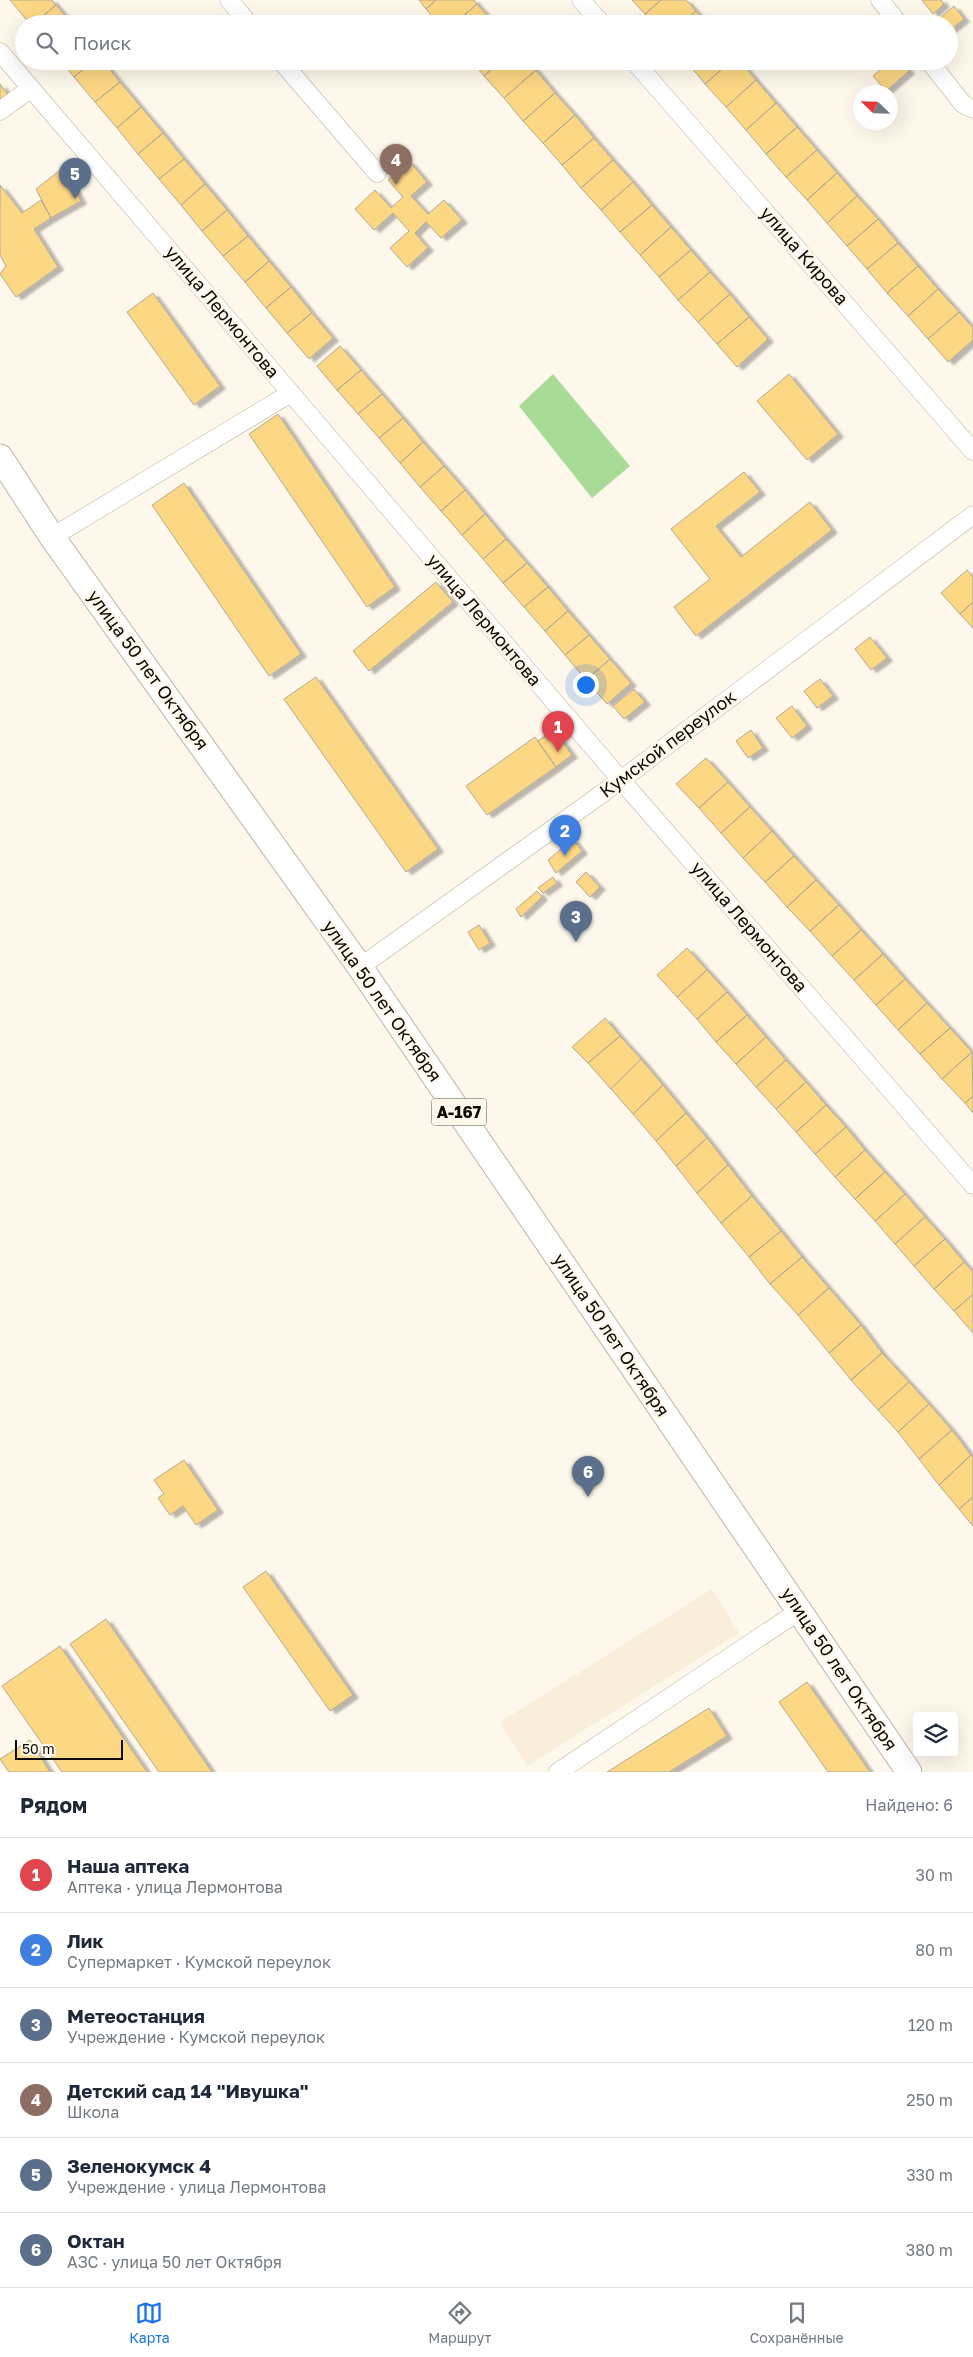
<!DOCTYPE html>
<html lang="ru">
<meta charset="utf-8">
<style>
body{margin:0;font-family:"Golos Text",sans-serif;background:#f6f6f7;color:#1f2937}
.controls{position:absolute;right:15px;bottom:15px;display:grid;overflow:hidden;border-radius:5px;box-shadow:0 5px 20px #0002}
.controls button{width:45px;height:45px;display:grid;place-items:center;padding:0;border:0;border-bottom:1px solid #e0e1e3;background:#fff;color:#1f2937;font:25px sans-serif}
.compass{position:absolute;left:853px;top:85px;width:45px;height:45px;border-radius:50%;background:#fff;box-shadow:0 5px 20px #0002;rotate:293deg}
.scale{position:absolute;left:15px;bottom:12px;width:108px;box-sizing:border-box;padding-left:5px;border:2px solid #0e0b05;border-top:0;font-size:14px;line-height:18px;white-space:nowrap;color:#0e0b05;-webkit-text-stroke:4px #fef8ec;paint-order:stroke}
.you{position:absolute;left:585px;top:684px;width:18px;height:18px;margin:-12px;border:4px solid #fff;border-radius:50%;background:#1a73e8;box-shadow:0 0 0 8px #1a73e833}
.badge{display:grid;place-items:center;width:32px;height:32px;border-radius:50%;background:#1a73e8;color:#fff;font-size:16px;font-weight:700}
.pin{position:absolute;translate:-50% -41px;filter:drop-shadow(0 1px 2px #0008)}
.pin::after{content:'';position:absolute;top:26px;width:18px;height:15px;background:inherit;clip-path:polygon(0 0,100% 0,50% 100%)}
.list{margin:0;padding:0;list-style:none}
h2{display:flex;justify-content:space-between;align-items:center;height:65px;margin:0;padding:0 20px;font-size:21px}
h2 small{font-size:16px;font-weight:400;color:#747a83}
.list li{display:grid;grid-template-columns:32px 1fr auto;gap:15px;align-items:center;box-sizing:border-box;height:75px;padding:0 20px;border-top:1px solid #e0e1e3}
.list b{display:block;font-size:19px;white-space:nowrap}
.list p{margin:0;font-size:16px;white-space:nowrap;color:#747a83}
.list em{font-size:16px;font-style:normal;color:#747a83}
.icon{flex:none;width:28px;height:28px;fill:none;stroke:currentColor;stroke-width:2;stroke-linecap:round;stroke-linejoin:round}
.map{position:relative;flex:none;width:973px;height:1772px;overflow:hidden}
.search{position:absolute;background:#fff;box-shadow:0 5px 20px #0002;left:15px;right:15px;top:15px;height:55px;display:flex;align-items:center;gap:12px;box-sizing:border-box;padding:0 18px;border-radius:28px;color:#747a83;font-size:19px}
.sheet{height:515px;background:#fff}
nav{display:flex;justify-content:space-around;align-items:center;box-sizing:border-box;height:70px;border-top:1px solid #e0e1e3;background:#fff;font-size:14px;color:#747a83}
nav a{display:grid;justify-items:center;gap:2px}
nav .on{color:#1a73e8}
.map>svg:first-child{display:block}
</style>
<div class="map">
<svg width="973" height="1772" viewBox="0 0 973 1772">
<defs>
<filter id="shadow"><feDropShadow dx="5.5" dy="3" stdDeviation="1" flood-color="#0004"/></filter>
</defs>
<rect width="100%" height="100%" fill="#fef8ec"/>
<path fill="#f8eed9" d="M 712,1589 L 739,1633 L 527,1766 L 500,1722 Z"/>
<path fill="#a8dc96" d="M 553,374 L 630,466 L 592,498 L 519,406 Z"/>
<path fill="#fcd784" stroke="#b2a995" filter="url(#shadow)" d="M 10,0 L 52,0 L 56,5 L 34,24 L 30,24 Z
M 419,0 L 436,0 L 426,9 Z
M 436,0 L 474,0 L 477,4 L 454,24 L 439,24 L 426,9 Z
M 632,0 L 661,0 L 645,14 Z
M 661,0 L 686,0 L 696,11 L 681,24 L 653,24 L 645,14 Z
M 922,0 L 941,0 L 944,4 L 933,14 Z
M 477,4 L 495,24 L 454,24 Z
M 56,5 L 72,24 L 34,24 Z
M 954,6 L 964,19 L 949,31 L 949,24 L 933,24 Z
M 696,11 L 707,24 L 681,24 Z
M 61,61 L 93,61 L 74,77 Z
M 93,61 L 103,61 L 120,82 L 95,102 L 74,77 Z
M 472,61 L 501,61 L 484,76 Z
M 501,61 L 528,61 L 536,70 L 504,98 L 484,76 Z
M 686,61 L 731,61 L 705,84 Z
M 731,61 L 740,61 L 756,80 L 726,107 L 705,84 Z
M 890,61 L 901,61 L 909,71 L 886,91 L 873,76 Z
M 536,70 L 555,93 L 523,121 L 504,98 Z
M 756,80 L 776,103 L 746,130 L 726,107 Z
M 120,82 L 141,107 L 117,128 L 95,102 Z
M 0,84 L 9,96 L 0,103 Z
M 555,93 L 575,115 L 543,143 L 523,121 Z
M 776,103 L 797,127 L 766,154 L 746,130 Z
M 141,107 L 163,133 L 138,154 L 117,128 Z
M 575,115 L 594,138 L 562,165 L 543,143 Z
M 797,127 L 817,150 L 786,177 L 766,154 Z
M 163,133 L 184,159 L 159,179 L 138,154 Z
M 594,138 L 613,160 L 581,188 L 562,165 Z
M 817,150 L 837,173 L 807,200 L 786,177 Z
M 184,159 L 205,184 L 181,205 L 159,179 Z
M 613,160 L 633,182 L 601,210 L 581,188 Z
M 409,161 L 427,182 L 411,196 L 428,214 L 444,200 L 462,220 L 441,238 L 426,222 L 415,233 L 428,248 L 407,267 L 390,248 L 409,231 L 393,213 L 374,230 L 355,209 L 375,190 L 391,208 L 403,197 L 388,180 Z
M 63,168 L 81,201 L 51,218 L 36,189 Z
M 837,173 L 857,196 L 827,223 L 807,200 Z
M 633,182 L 652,205 L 620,232 L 601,210 Z
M 205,184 L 227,210 L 202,231 L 181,205 Z
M 0,185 L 22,213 L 41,200 L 51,218 L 34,229 L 58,267 L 16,297 L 0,274 L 6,266 L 0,255 Z
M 857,196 L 878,219 L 847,246 L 827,223 Z
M 652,205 L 671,227 L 640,255 L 620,232 Z
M 227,210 L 248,236 L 223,256 L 202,231 Z
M 878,219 L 898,243 L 867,269 L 847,246 Z
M 671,227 L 691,250 L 659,277 L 640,255 Z
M 248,236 L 269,261 L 245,282 L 223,256 Z
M 898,243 L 918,266 L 887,293 L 867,269 Z
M 691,250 L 710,272 L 678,300 L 659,277 Z
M 269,261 L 291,287 L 266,308 L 245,282 Z
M 918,266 L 938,289 L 908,316 L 887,293 Z
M 710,272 L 730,294 L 698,322 L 678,300 Z
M 291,287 L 312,313 L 287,333 L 266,308 Z
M 938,289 L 959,312 L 928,339 L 908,316 Z
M 153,293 L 220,386 L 194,405 L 127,312 Z
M 730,294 L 749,317 L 717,344 L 698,322 Z
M 959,312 L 973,328 L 973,340 L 948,362 L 928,339 Z
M 312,313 L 333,338 L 309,359 L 287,333 Z
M 749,317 L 768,339 L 737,367 L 717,344 Z
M 340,346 L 361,370 L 337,390 L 317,366 Z
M 361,370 L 382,394 L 358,414 L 337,390 Z
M 789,374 L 838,434 L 807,460 L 757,401 Z
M 382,394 L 403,418 L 379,438 L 358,414 Z
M 278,414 L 395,587 L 367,607 L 249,434 Z
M 403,418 L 423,442 L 400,463 L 379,438 Z
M 423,442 L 444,466 L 420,487 L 400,463 Z
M 444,466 L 465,490 L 441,511 L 420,487 Z
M 744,472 L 760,492 L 716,526 L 741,557 L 810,502 L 832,530 L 696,636 L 674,607 L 710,579 L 671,529 Z
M 184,483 L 301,654 L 269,676 L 152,505 Z
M 465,490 L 485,514 L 462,535 L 441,511 Z
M 485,514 L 506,539 L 483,559 L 462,535 Z
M 506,539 L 527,563 L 503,583 L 483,559 Z
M 527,563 L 548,587 L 524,607 L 503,583 Z
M 967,570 L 973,577 L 973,602 L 960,614 L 941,593 Z
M 436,582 L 453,602 L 369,671 L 353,651 Z
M 548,587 L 568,611 L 545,631 L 524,607 Z
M 973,602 L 973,628 L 960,614 Z
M 568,611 L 589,635 L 565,655 L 545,631 Z
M 589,635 L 610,659 L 586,680 L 565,655 Z
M 870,637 L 887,658 L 871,670 L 855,649 Z
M 610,659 L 631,683 L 607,704 L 586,680 Z
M 316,677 L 438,849 L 406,872 L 284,699 Z
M 820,679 L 833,696 L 817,708 L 804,691 Z
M 634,689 L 645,702 L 624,719 L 613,706 Z
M 792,706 L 807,726 L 792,738 L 776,718 Z
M 554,730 L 572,755 L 556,767 L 538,741 Z
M 751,730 L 763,748 L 748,758 L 736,741 Z
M 535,737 L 556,767 L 487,815 L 466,786 Z
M 706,758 L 728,782 L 699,808 L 676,784 Z
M 728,782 L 750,807 L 721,833 L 699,808 Z
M 750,807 L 772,831 L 743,858 L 721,833 Z
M 772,831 L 794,856 L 765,882 L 743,858 Z
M 573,839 L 582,851 L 556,873 L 548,860 Z
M 794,856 L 816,880 L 787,907 L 765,882 Z
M 586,872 L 600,887 L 590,897 L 576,882 Z
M 553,877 L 557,883 L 543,893 L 538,888 Z
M 816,880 L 839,905 L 810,931 L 787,907 Z
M 537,891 L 542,897 L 521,917 L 516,909 Z
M 839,905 L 861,930 L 832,956 L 810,931 Z
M 479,925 L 490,943 L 479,950 L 468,932 Z
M 861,930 L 883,954 L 854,980 L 832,956 Z
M 687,948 L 707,970 L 677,997 L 657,975 Z
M 883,954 L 905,979 L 876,1005 L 854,980 Z
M 707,970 L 727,992 L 697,1019 L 677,997 Z
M 905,979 L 927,1003 L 898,1030 L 876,1005 Z
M 727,992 L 747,1015 L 716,1042 L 697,1019 Z
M 927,1003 L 950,1028 L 920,1054 L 898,1030 Z
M 747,1015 L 766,1037 L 736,1064 L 716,1042 Z
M 605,1018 L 620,1036 L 588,1063 L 572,1047 Z
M 950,1028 L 972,1052 L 942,1079 L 920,1054 Z
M 620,1036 L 641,1059 L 611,1089 L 588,1063 Z
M 766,1037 L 786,1060 L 756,1087 L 736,1064 Z
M 972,1052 L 973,1096 L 965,1103 L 942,1079 Z
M 641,1059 L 663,1085 L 633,1114 L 611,1089 Z
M 786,1060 L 806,1082 L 776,1109 L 756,1087 Z
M 806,1082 L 826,1105 L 796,1132 L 776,1109 Z
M 663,1085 L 686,1113 L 656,1141 L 633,1114 Z
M 973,1096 L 973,1113 L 965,1103 Z
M 826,1105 L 846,1127 L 815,1154 L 796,1132 Z
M 686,1113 L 707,1138 L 676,1166 L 656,1141 Z
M 846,1127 L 865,1150 L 835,1177 L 815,1154 Z
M 707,1138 L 728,1165 L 697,1193 L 676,1166 Z
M 865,1150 L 885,1172 L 855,1199 L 835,1177 Z
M 728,1165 L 752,1196 L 721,1223 L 697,1193 Z
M 885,1172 L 905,1194 L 875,1221 L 855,1199 Z
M 905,1194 L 925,1217 L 895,1244 L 875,1221 Z
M 752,1196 L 781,1231 L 749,1257 L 721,1223 Z
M 925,1217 L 945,1239 L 914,1266 L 895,1244 Z
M 781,1231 L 802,1257 L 770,1284 L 749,1257 Z
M 945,1239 L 964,1262 L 934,1289 L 914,1266 Z
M 802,1257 L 829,1288 L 798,1315 L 770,1284 Z
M 964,1262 L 973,1272 L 973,1294 L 954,1311 L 934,1289 Z
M 829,1288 L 861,1325 L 829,1353 L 798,1315 Z
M 973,1294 L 973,1333 L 954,1311 Z
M 861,1325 L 882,1353 L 851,1380 L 829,1353 Z
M 882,1353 L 909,1382 L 878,1410 L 851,1380 Z
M 909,1382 L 929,1404 L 898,1432 L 878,1410 Z
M 929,1404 L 952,1430 L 919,1459 L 898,1432 Z
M 952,1430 L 971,1455 L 939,1485 L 919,1459 Z
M 971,1455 L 973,1457 L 973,1497 L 959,1509 L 939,1485 Z
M 184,1460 L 218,1510 L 196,1525 L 183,1506 L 170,1515 L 158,1498 L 164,1494 L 154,1480 Z
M 973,1497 L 973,1526 L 959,1509 Z
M 266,1571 L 353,1695 L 330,1711 L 243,1587 Z
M 106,1619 L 212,1772 L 159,1772 L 70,1644 Z
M 60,1646 L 147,1772 L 62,1772 L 2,1686 Z
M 807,1682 L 870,1772 L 828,1772 L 779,1702 Z
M 709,1708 L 727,1736 L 669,1772 L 607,1772 Z
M 30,1740 L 50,1772 L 9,1772 L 0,1759 Z"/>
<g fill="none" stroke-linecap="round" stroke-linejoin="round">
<g stroke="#bdb4a0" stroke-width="19">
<path id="minor" d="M 229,0 L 249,24
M 581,0 L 602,24
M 880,0 L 899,24
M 0,52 L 621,780 L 973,1185
M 281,61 L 377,173
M 634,61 L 973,451
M 929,61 L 963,104 L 973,109
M 0,111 L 31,88
M 52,537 L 291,393
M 360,967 L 621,780 L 973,515
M 558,1772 L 799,1611"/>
</g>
<g stroke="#bdb4a0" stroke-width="27">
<path id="highway" d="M 0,457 L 52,537 L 360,967 L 909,1772"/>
</g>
<use href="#minor" stroke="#fff" stroke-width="18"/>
<use href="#highway" stroke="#fff" stroke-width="25"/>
</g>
<g text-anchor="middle" stroke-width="5" stroke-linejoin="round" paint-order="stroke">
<rect fill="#fef8ec" stroke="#56524a" stroke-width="1" x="431.5" y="1098.5" width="55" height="27" rx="4"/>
<g font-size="16" font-weight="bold" fill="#0e0b05">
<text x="459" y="1118">А-167</text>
</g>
<g font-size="18" fill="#0e0b05" stroke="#fef8ec">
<text transform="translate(804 256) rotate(49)" y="6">улица Кирова</text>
<text transform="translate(222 312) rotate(50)" y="6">улица Лермонтова</text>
<text transform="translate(484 620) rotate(50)" y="6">улица Лермонтова</text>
<text transform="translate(148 670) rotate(54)" y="6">улица 50 лет Октября</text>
<text transform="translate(668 744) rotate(-37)" y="6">Кумской переулок</text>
<text transform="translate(749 927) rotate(49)" y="6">улица Лермонтова</text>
<text transform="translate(382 1001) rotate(55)" y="6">улица 50 лет Октября</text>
<text transform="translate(611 1335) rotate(56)" y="6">улица 50 лет Октября</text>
<text transform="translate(839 1669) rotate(56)" y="6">улица 50 лет Октября</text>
</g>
</g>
</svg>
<div class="controls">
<button><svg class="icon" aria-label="layers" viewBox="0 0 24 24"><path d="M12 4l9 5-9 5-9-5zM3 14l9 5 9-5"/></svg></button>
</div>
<svg class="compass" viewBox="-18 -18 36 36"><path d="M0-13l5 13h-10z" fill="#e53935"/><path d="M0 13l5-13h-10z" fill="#747a83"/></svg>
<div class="scale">50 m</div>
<div class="you"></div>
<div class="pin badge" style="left:558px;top:752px;background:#e0444e">1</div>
<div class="pin badge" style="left:565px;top:856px;background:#3f7fe0">2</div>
<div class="pin badge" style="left:576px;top:942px;background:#5c6f8a">3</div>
<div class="pin badge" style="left:396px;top:185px;background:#8d6e63">4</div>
<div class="pin badge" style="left:75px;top:199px;background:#5c6f8a">5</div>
<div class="pin badge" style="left:588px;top:1497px;background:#5c6f8a">6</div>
<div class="search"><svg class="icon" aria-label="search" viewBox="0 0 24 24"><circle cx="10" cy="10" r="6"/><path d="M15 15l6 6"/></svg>Поиск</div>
</div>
<section class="sheet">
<h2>Рядом<small>Найдено: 6</small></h2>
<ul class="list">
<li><span class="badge" style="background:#e0444e">1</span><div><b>Наша аптека</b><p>Аптека · улица Лермонтова</p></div><em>30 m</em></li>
<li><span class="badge" style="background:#3f7fe0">2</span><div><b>Лик</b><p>Супермаркет · Кумской переулок</p></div><em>80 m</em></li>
<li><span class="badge" style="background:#5c6f8a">3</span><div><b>Метеостанция</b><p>Учреждение · Кумской переулок</p></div><em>120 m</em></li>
<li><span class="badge" style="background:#8d6e63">4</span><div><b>Детский сад 14 &quot;Ивушка&quot;</b><p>Школа</p></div><em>250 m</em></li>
<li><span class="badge" style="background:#5c6f8a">5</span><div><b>Зеленокумск 4</b><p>Учреждение · улица Лермонтова</p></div><em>330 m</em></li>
<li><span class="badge" style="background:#5c6f8a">6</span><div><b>Октан</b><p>АЗС · улица 50 лет Октября</p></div><em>380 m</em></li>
</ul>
</section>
<nav>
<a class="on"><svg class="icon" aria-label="map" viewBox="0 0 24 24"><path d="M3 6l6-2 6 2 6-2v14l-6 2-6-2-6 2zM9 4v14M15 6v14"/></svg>Карта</a>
<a><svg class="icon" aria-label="directions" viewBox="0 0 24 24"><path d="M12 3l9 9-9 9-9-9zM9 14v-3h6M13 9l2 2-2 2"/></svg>Маршрут</a>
<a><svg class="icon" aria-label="saved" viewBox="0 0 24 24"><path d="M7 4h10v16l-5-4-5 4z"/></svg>Сохранённые</a>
</nav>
